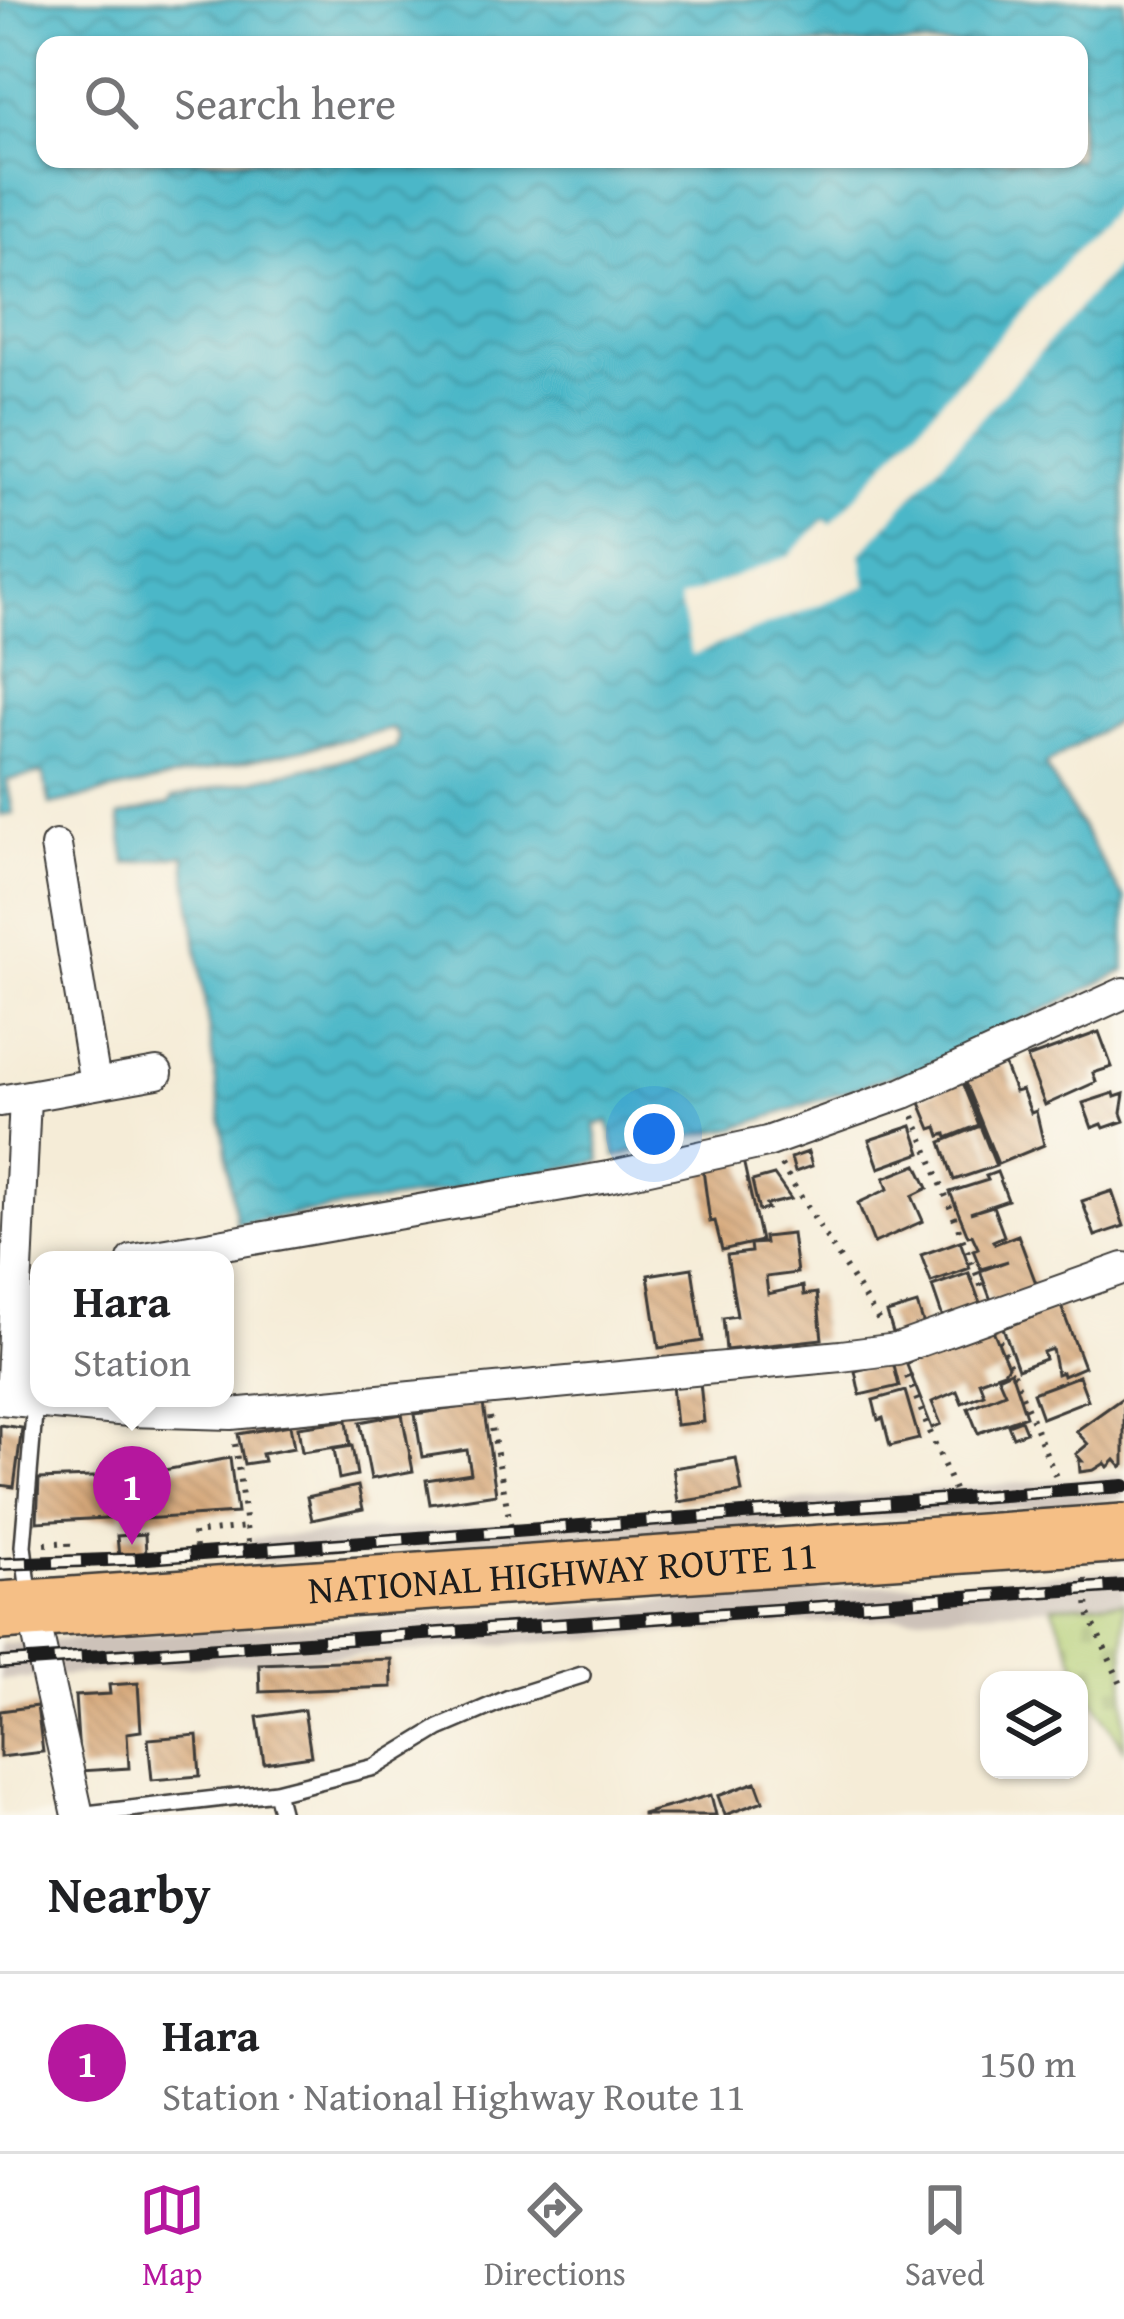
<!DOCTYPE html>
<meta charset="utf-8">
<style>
body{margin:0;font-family:"Gentium Book Plus",serif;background:#f6f6f6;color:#202124}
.controls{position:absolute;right:36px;bottom:36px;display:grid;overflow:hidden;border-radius:24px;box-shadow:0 3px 9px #0004}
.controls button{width:108px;height:108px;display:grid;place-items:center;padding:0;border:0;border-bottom:3px solid #e0e0e0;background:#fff;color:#202124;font:60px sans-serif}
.you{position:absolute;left:654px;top:1134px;width:42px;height:42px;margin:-30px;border:9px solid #fff;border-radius:50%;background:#1a73e8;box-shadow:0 0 0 18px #1a73e833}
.badge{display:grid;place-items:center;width:78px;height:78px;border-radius:50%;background:#b5179e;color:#fff;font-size:39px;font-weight:700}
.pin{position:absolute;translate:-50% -99px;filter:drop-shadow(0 3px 6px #0008)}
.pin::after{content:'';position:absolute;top:63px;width:42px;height:36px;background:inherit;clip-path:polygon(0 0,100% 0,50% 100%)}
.popup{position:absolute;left:30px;top:1251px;width:204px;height:156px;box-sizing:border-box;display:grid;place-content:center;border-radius:24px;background:#fff;filter:drop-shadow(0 3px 9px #0005);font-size:39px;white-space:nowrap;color:#757577}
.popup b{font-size:45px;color:#202124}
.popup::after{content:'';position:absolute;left:50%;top:100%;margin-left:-24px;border:24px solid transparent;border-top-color:#fff}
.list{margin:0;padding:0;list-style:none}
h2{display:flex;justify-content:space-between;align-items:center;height:156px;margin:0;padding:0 48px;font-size:51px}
h2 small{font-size:39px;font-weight:400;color:#757577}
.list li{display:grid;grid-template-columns:78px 1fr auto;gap:36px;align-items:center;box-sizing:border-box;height:180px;padding:0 48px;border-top:3px solid #e0e0e0}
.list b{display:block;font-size:45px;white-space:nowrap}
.list p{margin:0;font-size:39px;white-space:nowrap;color:#757577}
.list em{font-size:39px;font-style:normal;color:#757577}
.icon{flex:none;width:66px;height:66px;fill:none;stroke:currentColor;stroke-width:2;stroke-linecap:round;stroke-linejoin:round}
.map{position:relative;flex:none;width:1124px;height:1815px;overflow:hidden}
.search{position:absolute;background:#fff;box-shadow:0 3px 9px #0004;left:36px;right:36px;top:36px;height:132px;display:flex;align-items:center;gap:30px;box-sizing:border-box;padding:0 42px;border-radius:24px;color:#757577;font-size:45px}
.sheet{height:336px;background:#fff}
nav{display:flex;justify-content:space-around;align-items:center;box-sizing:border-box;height:168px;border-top:3px solid #e0e0e0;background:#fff;font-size:33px;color:#757577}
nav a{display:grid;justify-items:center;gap:6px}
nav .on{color:#b5179e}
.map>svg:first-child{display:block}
</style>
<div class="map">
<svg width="1124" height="1815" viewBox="0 0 1124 1815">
<defs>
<pattern id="cemetery-stones" width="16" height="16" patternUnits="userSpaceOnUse" patternTransform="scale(3)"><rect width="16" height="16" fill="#b3ce74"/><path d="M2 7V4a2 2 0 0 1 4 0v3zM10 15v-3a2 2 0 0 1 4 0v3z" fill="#99b064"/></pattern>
<pattern id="water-waves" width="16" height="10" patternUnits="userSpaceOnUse" patternTransform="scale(3)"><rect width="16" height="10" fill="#4bb7c8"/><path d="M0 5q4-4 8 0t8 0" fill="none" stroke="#3e94a2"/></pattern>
<pattern id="building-back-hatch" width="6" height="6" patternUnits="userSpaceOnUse" patternTransform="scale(3)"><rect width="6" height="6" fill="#d6a87a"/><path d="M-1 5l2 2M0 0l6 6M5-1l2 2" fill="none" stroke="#b79069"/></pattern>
</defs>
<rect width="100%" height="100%" fill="#fbf7ec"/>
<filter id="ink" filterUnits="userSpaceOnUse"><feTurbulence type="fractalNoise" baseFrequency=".00833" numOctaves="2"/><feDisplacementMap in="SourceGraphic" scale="24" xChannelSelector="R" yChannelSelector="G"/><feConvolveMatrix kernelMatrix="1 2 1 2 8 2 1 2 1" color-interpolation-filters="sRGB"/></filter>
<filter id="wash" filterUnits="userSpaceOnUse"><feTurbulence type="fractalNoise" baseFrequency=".004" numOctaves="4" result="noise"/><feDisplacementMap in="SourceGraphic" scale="48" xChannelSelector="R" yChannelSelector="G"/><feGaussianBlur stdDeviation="2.7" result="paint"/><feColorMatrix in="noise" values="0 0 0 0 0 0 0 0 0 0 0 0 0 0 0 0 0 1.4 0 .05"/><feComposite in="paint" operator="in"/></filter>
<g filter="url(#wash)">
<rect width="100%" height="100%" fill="#f5ecd7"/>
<path fill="#cdc2b9" d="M 1124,1475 L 1124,1499 L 1046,1507 L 254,1562 L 251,1538 L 514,1522 Z
M 1124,1570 L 1124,1602 L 0,1680 L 0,1644 Z"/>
<path fill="url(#cemetery-stones)" stroke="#687548" stroke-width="3" d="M 1124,1602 L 1124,1749 L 1085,1686 L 1052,1606 Z"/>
<path fill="url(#water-waves)" stroke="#346a72" stroke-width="3" fill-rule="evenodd" d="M 0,0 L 1124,0 L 1124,716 L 1045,765 L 1124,899 L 1124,971 L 901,1079 L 897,1074 L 736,1128 L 676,1139 L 616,1157 L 608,1121 L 595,1125 L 601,1161 L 429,1194 L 236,1224 L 184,855 L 126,864 L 119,816 L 169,804 L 172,798 L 396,748 L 399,737 L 392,729 L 50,805 L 43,773 L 7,780 L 13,813 L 0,816 ZM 45,45 L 1079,45 L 1079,159 L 45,159 Z"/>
<path fill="#f5ecd7" d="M 1124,196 L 1124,257 L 861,553 L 866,586 L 692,655 L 679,599 L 790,555 L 824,520 L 831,524 Z"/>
<g id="blocks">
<path fill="url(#building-back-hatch)" d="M 1099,1032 L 1112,1067 L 1093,1073 L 1096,1082 L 1045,1105 L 1027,1058 Z
M 1004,1064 L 1015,1092 L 1022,1090 L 1031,1113 L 1036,1111 L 1044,1145 L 998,1164 L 964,1080 Z
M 961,1080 L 979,1125 L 947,1138 L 946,1134 L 940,1136 L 937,1127 L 931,1129 L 918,1098 Z
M 1114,1093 L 1115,1097 L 1124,1094 L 1121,1113 L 1124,1121 L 1104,1128 L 1102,1124 L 1092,1128 L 1083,1103 Z
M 912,1126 L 921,1153 L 879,1168 L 869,1140 Z
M 980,1126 L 996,1166 L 954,1180 L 941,1142 Z
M 808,1152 L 812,1166 L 795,1172 L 791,1158 Z
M 743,1160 L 761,1241 L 722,1250 L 715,1221 L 710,1222 L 703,1170 Z
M 917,1165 L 928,1188 L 912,1196 L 923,1221 L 874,1243 L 858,1203 L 888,1189 L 884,1178 Z
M 997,1172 L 1008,1200 L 970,1213 L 993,1206 L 1004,1236 L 993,1241 L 995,1244 L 1018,1235 L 1037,1286 L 992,1303 L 980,1271 L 1008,1261 L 981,1269 L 973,1250 L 978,1248 L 972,1235 L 968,1236 L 950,1192 L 988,1180 L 986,1176 Z
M 774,1175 L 791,1199 L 766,1205 L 768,1209 L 759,1211 L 752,1181 Z
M 1112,1191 L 1124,1226 L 1095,1236 L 1082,1201 Z
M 792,1234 L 797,1273 L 766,1277 L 768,1294 L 803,1286 L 804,1295 L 817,1293 L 822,1339 L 726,1350 L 723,1318 L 737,1316 L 727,1255 L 751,1252 L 750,1244 L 765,1243 L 764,1237 Z
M 960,1241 L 970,1268 L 931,1282 L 921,1255 Z
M 692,1268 L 703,1341 L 659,1348 L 648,1275 Z
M 969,1273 L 982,1308 L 943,1318 L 932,1286 Z
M 917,1304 L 924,1325 L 894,1336 L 887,1313 Z
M 1061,1306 L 1084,1367 L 1063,1376 L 1062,1372 L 1057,1374 L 1052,1349 L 1043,1352 L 1045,1359 L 1018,1369 L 1003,1328 Z
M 993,1330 L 1008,1366 L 1004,1372 L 979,1381 L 984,1394 L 962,1403 L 957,1391 L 932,1402 L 941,1424 L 932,1428 L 907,1365 L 911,1360 Z
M 893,1362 L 899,1386 L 860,1395 L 855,1371 Z
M 1011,1371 L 1026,1416 L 978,1433 L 968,1408 L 1005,1393 L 998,1377 Z
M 1079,1376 L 1088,1400 L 1042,1418 L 1033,1393 Z
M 700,1382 L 704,1422 L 676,1425 L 672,1385 Z
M 905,1391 L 919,1439 L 890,1446 L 883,1418 L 878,1420 L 873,1400 Z
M 1124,1397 L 1124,1465 L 1121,1467 L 1115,1460 L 1108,1467 L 1105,1463 L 1094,1470 L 1080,1472 L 1079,1461 L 1082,1461 L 1076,1454 L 1088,1444 L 1076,1431 Z
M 483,1404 L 496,1494 L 430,1504 L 426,1480 L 471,1473 L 467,1450 L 422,1457 L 415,1414 Z
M 402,1414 L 413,1471 L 371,1479 L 360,1422 Z
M 347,1420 L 350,1445 L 302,1452 L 298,1427 Z
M 1021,1420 L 1026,1432 L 1013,1437 L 1008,1425 Z
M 0,1425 L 22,1428 L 14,1487 L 0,1485 Z
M 290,1425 L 294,1448 L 262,1454 L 264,1461 L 244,1464 L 238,1434 Z
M 352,1446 L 357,1475 L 339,1479 L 334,1449 Z
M 230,1458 L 237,1513 L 127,1520 L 126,1477 Z
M 736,1458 L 742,1492 L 678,1502 L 673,1468 Z
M 118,1476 L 122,1517 L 37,1522 L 39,1479 Z
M 358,1486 L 363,1509 L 312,1520 L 307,1497 Z
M 145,1534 L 146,1555 L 119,1557 L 117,1536 Z
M 391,1659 L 392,1687 L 260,1692 L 259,1664 Z
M 138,1683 L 141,1731 L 127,1733 L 129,1768 L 80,1771 L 75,1696 L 110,1694 L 109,1685 Z
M 37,1706 L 43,1752 L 0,1757 L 0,1711 Z
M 304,1710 L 311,1756 L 264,1763 L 257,1717 Z
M 197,1735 L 200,1776 L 152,1780 L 148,1739 Z
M 756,1782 L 763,1801 L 725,1815 L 718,1796 Z
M 711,1795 L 716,1815 L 643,1815 L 643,1814 Z"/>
</g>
</g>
<g filter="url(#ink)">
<use href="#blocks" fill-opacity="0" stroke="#3d3b38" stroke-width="3"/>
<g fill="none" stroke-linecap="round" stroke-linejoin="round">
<g stroke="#3d3b38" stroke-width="20">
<path id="lane" d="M 30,1600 L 23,1546 L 35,1402
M 276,1792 L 282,1815
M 78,1815 L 276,1792 L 375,1767 L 439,1728 L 509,1698 L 582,1675"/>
</g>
<g stroke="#3d3b38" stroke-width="34">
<path id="street" d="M 56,846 L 95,1083
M 0,1101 L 157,1073
M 133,1260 L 608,1177 L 767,1142 L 904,1093 L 1124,993
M 0,1399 L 129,1411 L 231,1414 L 841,1356 L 897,1349 L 1124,1268
M 11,1400 L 25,1098
M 32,1609 L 78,1815"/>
</g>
<g stroke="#3d3b38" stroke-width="62">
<g id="highway">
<path id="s1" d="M 0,1611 L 1124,1533"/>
</g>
</g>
<path stroke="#3d3b38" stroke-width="6" stroke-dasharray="3 9" stroke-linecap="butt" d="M 914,1116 L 982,1288
M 781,1165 L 879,1321
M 999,1340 L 1063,1494
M 907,1376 L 959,1502
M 490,1417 L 512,1533
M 235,1444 L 249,1549
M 45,1544 L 68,1542 L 69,1557
M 196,1548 L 194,1533 L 246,1527
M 1085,1579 L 1088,1612 L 1124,1691"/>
<use href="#lane" stroke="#fff" stroke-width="15"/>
<use href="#street" stroke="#fff" stroke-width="30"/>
<use href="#highway" stroke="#f5bf86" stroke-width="57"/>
<g stroke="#1c1c1c" stroke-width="14">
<path id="rail" d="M 0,1564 L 134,1559 L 1124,1486
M 0,1663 L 1124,1586"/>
</g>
<use href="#rail" stroke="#fbf7ec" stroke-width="9" stroke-dasharray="27" stroke-linecap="butt"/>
</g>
</g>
<g text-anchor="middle" stroke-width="12" stroke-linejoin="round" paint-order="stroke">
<g font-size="39" fill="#1c1c1c" stroke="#fbf7ec">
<text dy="14" stroke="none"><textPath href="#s1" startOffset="564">NATIONAL HIGHWAY ROUTE 11</textPath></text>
</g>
</g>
</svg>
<div class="controls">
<button><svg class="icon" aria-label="layers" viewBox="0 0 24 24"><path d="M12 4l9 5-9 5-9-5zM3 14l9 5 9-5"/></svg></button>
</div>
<div class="you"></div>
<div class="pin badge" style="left:132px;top:1545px">1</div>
<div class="popup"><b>Hara</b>Station</div>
<div class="search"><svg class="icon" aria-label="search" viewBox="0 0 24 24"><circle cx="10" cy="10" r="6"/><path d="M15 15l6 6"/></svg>Search here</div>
</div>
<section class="sheet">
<h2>Nearby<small></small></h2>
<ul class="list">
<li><span class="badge">1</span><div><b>Hara</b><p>Station · National Highway Route 11</p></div><em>150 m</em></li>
</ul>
</section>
<nav>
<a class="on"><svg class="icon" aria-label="map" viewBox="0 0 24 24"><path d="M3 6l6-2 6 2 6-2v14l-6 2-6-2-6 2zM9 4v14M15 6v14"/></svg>Map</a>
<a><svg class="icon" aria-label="directions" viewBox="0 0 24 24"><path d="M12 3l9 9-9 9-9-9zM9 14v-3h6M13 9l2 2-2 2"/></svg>Directions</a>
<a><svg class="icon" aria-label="saved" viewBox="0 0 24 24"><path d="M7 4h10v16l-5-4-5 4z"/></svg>Saved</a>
</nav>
